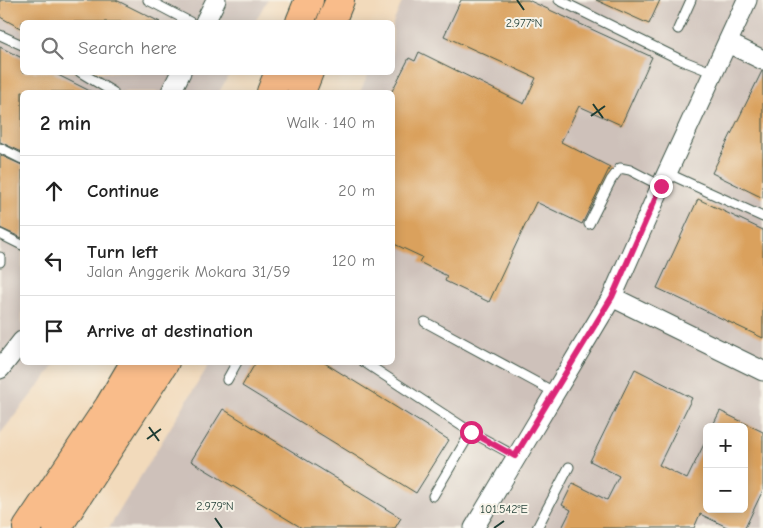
<!DOCTYPE html>
<meta charset="utf-8">
<style>
body{margin:0;font-family:"Comic Neue",sans-serif;background:#f2f2f2;color:#222}
.controls{position:absolute;right:15px;bottom:15px;display:grid;overflow:hidden;border-radius:8px;box-shadow:0 2px 12px #0003}
.controls button{width:45px;height:45px;display:grid;place-items:center;padding:0;border:0;border-bottom:1px solid #e0e0e0;background:#fff;color:#222;font:25px sans-serif}
.stop{position:absolute;width:15px;height:15px;margin:-11px;border:4px solid #db2777;border-radius:50%;background:#fff}
.stop.end{background:#db2777;border-color:#fff;box-shadow:0 1px 5px #0008}
.list{margin:0;padding:0;list-style:none}
h2{display:flex;justify-content:space-between;align-items:center;height:65px;margin:0;padding:0 20px;font-size:21px}
h2 small{font-size:16px;font-weight:400;color:#767676}
.list li{display:grid;grid-template-columns:32px 1fr auto;gap:15px;align-items:center;box-sizing:border-box;height:70px;padding:0 20px;border-top:1px solid #e0e0e0}
.list b{display:block;font-size:19px;white-space:nowrap}
.list p{margin:0;font-size:16px;white-space:nowrap;color:#767676}
.list em{font-size:16px;font-style:normal;color:#767676}
.icon{flex:none;width:28px;height:28px;fill:none;stroke:currentColor;stroke-width:2;stroke-linecap:round;stroke-linejoin:round}
.map{position:relative;flex:none;width:763px;height:528px;overflow:hidden}
.search{position:absolute;background:#fff;box-shadow:0 2px 12px #0003;left:20px;top:20px;width:375px;height:55px;display:flex;align-items:center;gap:12px;box-sizing:border-box;padding:0 18px;border-radius:8px;color:#767676;font-size:19px}
.panel{position:absolute;background:#fff;box-shadow:0 2px 12px #0003;left:20px;top:90px;width:375px;height:275px;border-radius:8px}
.map>svg:first-child{display:block}
</style>
<div class="map">
<svg width="763" height="528" viewBox="0 0 763 528">
<rect width="100%" height="100%" fill="#f7f3e8"/>
<filter id="ink" filterUnits="userSpaceOnUse"><feTurbulence type="fractalNoise" baseFrequency=".02" numOctaves="2"/><feDisplacementMap in="SourceGraphic" scale="10" xChannelSelector="R" yChannelSelector="G"/><feConvolveMatrix kernelMatrix="1 2 1 2 8 2 1 2 1" color-interpolation-filters="sRGB"/></filter>
<filter id="wash" filterUnits="userSpaceOnUse"><feTurbulence type="fractalNoise" baseFrequency=".0096" numOctaves="4" result="noise"/><feDisplacementMap in="SourceGraphic" scale="20" xChannelSelector="R" yChannelSelector="G"/><feGaussianBlur stdDeviation="1.12" result="paint"/><feColorMatrix in="noise" values="0 0 0 0 0 0 0 0 0 0 0 0 0 0 0 0 0 1.4 0 .05"/><feComposite in="paint" operator="in"/></filter>
<g filter="url(#wash)">
<rect width="100%" height="100%" fill="#f2dabb"/>
<path fill="#cec1ba" fill-rule="evenodd" d="M 0,0 L 267,0 L 255,22 L 22,22 L 22,72 L 230,73 L 219,92 L 22,92 L 22,362 L 57,363 L 0,434 Z
M 403,0 L 763,0 L 763,528 L 109,528 L 210,363 L 392,362 L 392,92 L 360,92 L 369,73 L 392,72 L 393,23 ZM 707,427 L 744,427 L 744,509 L 707,509 Z"/>
<g id="blocks">
<path fill="#daa15d" d="M 0,0 L 116,0 L 160,22 L 22,22 L 22,29 L 0,17 Z
M 461,0 L 528,0 L 652,57 L 621,125 L 579,106 L 561,142 L 610,167 L 582,224 L 536,202 L 489,302 L 445,281 L 447,276 L 419,262 L 422,257 L 392,243 L 392,91 L 409,58 L 415,61 L 419,52 L 524,104 L 536,78 L 444,36 Z
M 596,0 L 660,0 L 649,24 Z
M 0,47 L 22,58 L 22,72 L 52,72 L 92,92 L 22,92 L 22,152 L 0,142 Z
M 762,71 L 763,71 L 763,198 L 712,173 Z
M 0,155 L 22,165 L 22,238 L 0,228 Z
M 698,199 L 763,230 L 763,338 L 657,288 Z
M 256,362 L 323,362 L 449,440 L 416,493 L 242,386 Z
M 635,369 L 692,398 L 659,465 L 687,479 L 707,438 L 707,509 L 744,509 L 744,427 L 712,427 L 720,411 L 763,432 L 763,490 L 745,528 L 729,528 L 700,514 L 694,528 L 562,528 L 571,510 L 562,505 L 573,483 L 607,500 L 619,476 L 590,461 Z
M 223,409 L 401,518 L 395,528 L 302,528 L 191,461 Z"/>
</g>
</g>
<g filter="url(#ink)">
<use href="#blocks" fill-opacity="0" stroke="#3f5548" stroke-width="1"/>
<g fill="none" stroke-linecap="round" stroke-linejoin="round">
<g stroke="#3f5548" stroke-width="11">
<path id="service" d="M 148,0 L 190,22
M 559,0 L 681,60 L 714,73
M 678,29 L 691,0
M 0,35 L 22,45
M 80,72 L 113,92
M 0,148 L 22,159
M 667,173 L 763,217
M 589,224 L 611,180 L 620,168 L 630,170 L 661,186
M 0,234 L 22,245
M 0,257 L 0,262
M 425,322 L 554,392
M 364,362 L 471,432 L 433,496
M 227,380 L 237,362
M 471,432 L 515,456
M 537,528 L 569,467"/>
</g>
<g stroke="#3f5548" stroke-width="21">
<path id="minor" d="M 205,22 L 216,0
M 728,43 L 763,60
M 171,92 L 181,72
M 612,297 L 763,371
M 0,369 L 22,341
M 474,528 L 612,297 L 661,186 L 747,0"/>
</g>
<g stroke="#3f5548" stroke-width="30">
<path id="primary" d="M 300,22 L 309,0
M 331,22 L 340,0
M 271,92 L 279,72
M 301,92 L 309,72
M 27,528 L 109,406 L 135,362
M 57,528 L 165,362"/>
</g>
<use href="#service" stroke="#fff" stroke-width="9"/>
<use href="#minor" stroke="#fff" stroke-width="19"/>
<use href="#primary" stroke="#f9bc8a" stroke-width="28"/>
</g>
</g>
<g fill="none" stroke-linecap="round" stroke-linejoin="round" filter="url(#ink)">
<path stroke="#db2777" stroke-width="6" d="M 471,432 L 515,456 L 612,297 L 661,186"/>
</g>
<path fill="none" stroke="#1f3d34" stroke-width="2" d="M 517,0 L 524,10M 593,104 L 603,118M 591,116 L 605,106M 149,427 L 159,441M 147,439 L 161,429M 215,518 L 222,528M 494,528 L 504,521"/>
<g font-size="12" text-anchor="middle" fill="#1f3d34" stroke="#f7f3e8" stroke-width="4" stroke-linejoin="round" paint-order="stroke">
<text x="524" y="27">2.977°N</text>
<text x="215" y="510">2.979°N</text>
<text x="504" y="513">101.542°E</text>
</g>
</svg>
<div class="controls">
<button>+</button>
<button>−</button>
</div>
<div class="stop" style="left:471px;top:432px"></div>
<div class="stop end" style="left:661px;top:186px"></div>
<div class="search"><svg class="icon" aria-label="search" viewBox="0 0 24 24"><circle cx="10" cy="10" r="6"/><path d="M15 15l6 6"/></svg>Search here</div>
<section class="panel">
<h2>2 min<small>Walk · 140 m</small></h2>
<ul class="list">
<li><svg class="icon" aria-label="ahead" viewBox="0 0 24 24"><path d="M12 20V5M6 11l6-6 6 6"/></svg><div><b>Continue</b></div><em>20 m</em></li>
<li><svg class="icon" aria-label="left" viewBox="0 0 24 24"><path d="M17 20v-9H6M10 6l-5 5 5 5"/></svg><div><b>Turn left</b><p>Jalan Anggerik Mokara 31/59</p></div><em>120 m</em></li>
<li><svg class="icon" aria-label="arrive" viewBox="0 0 24 24"><path d="M6 21V4h12l-3 4 3 4H6"/></svg><div><b>Arrive at destination</b></div></li>
</ul>
</section>
</div>
